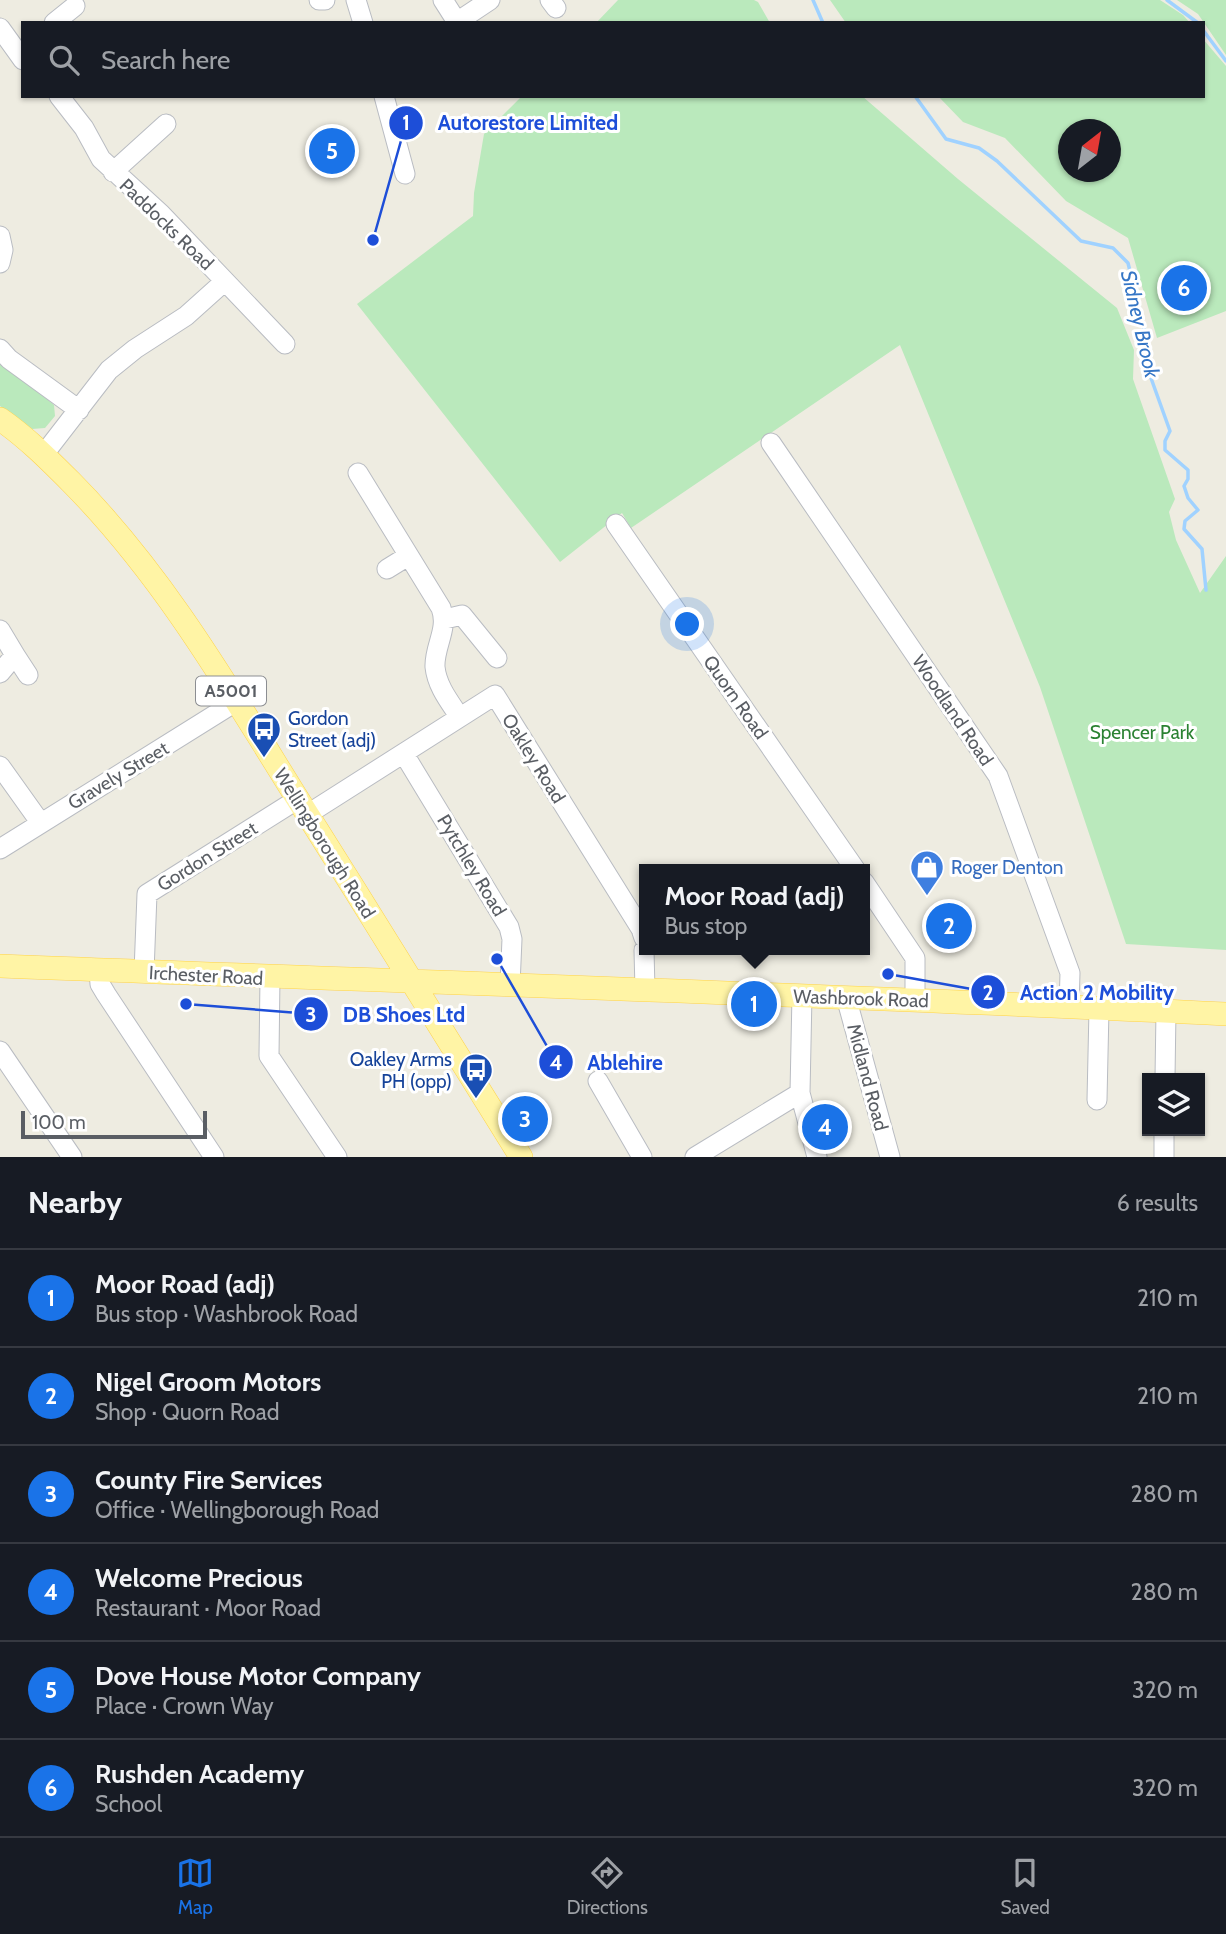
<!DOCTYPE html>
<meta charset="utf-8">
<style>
body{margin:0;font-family:Cabin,sans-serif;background:#242831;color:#f1f3f6}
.controls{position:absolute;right:21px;bottom:21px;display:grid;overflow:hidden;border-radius:0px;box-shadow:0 2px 5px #0004}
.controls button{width:63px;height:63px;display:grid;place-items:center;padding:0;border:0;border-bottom:2px solid #363941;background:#171b24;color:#f1f3f6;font:35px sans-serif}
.compass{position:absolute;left:1058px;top:119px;width:63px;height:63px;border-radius:50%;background:#171b24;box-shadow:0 2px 5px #0004;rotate:31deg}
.scale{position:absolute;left:21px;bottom:18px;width:186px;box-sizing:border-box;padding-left:7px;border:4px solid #5a5e64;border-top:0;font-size:19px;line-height:24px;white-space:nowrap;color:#5a5e64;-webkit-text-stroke:5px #fff;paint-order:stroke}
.you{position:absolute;left:688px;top:625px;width:24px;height:24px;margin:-18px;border:5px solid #fff;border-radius:50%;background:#1a73e8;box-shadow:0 0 0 10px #1a73e833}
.badge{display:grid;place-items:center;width:46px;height:46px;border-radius:50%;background:#1a73e8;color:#fff;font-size:23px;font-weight:700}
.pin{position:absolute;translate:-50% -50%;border:4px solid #fff;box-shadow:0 2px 7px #0006}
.popup{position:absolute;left:639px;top:864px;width:231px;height:91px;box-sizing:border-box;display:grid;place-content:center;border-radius:0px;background:#171b24;filter:drop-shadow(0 2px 5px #0005);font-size:23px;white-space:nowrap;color:#9ea1a6}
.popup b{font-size:26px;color:#f1f3f6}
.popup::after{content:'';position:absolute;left:50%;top:100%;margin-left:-14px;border:14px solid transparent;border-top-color:#171b24}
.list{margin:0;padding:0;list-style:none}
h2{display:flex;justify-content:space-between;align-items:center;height:91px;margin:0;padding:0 28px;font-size:30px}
h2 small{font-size:23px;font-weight:400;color:#9ea1a6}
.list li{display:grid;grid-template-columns:46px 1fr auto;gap:21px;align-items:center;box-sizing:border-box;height:98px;padding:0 28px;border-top:2px solid #363941}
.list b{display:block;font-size:26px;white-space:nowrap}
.list p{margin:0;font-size:23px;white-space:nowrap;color:#9ea1a6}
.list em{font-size:23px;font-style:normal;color:#9ea1a6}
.icon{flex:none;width:38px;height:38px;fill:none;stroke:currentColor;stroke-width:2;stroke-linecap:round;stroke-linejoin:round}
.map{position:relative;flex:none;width:1226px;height:1157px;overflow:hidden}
.search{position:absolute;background:#171b24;box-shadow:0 2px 5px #0004;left:21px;right:21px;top:21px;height:77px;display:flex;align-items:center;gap:18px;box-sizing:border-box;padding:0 24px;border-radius:0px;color:#9ea1a6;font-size:26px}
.sheet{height:679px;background:#171b24}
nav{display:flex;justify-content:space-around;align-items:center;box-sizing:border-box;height:98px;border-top:2px solid #363941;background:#171b24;font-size:19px;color:#9ea1a6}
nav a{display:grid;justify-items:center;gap:4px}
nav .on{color:#1a73e8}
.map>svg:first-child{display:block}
</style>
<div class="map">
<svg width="1226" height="1157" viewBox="0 0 1226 1157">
<rect width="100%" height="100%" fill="#eeece1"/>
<path fill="#bae9bc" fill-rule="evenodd" d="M 618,0 L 754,0 L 758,2 L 770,23 L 596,23 Z
M 830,0 L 1160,0 L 1183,15 L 1190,23 L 846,23 Z
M 1177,0 L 1226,0 L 1226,55 L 1198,14 Z
M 1203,39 L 1226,66 L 1226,311 L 1157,338 L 1128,238 L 1066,201 L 1005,138 L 963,122 L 938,96 L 1203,96 ZM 1068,130 L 1110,130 L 1110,172 L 1068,172 Z
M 522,96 L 862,96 L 958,179 L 1117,308 L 1134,350 L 1133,379 L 1175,499 L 1169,512 L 1176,540 L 1200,593 L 1226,556 L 1226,950 L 1126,944 L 1040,687 L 900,345 L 631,528 L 622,513 L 560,562 L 357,304 L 473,216 L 474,193 L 484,134 Z
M 0,360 L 54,405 L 55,416 L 45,428 L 32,429 L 0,406 Z"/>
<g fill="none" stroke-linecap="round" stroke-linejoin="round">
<path stroke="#a0d2ff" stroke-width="3.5" d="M 813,0 L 823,23
M 1167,0 L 1198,23
M 1203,30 L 1226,61
M 915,96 L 946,139 L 979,148 L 997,161 L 1081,241 L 1113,248 L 1128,263 L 1150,354 L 1147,367 L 1170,431 L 1165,441 L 1165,450 L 1188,470 L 1188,479 L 1184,486 L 1188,498 L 1198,510 L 1185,521 L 1184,529 L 1202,549 L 1206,590"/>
<g stroke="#b9bcc2" stroke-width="21">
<path id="minor" d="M 319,0 L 325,0
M 356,0 L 363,23
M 443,0 L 457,22 L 490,0
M 550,0 L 556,8
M 54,23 L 75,6
M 0,28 L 23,60
M 59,96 L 84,128 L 101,159 L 161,214 L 285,344
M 384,96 L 405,174
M 113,172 L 166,124
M 0,236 L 3,250 L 0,263
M 0,349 L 9,359 L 79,410
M 771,443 L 998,776 L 1070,973 L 1069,1007
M 44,454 L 109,370 L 135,349 L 186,316 L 225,281
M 358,473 L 441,608 C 449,629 434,646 435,667 C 437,686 449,701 459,716
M 616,524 L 855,869
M 387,569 L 408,556
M 445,619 L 462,615 L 497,658
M 0,630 L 15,655 L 0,673
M 15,655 L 28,675
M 404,754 L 509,927 L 512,939 L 510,985
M 0,766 L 40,822
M 308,814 L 495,695 L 641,929 L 644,938
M 0,849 L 237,701
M 864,882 L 915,958 L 915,1000
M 644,950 L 645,990
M 99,970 L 100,984 L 106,994 L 214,1157
M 144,972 L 147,894 L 298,799
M 270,977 L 269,1056 L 337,1157
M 802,995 L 800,1093 L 817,1157
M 846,997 L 890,1157
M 0,1051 L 72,1157
M 1165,1078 L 1166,1011
M 598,1081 L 642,1157
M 1097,1100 L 1099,1009
M 695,1157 L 800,1093
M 1164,1157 L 1164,1131"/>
</g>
<g stroke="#ffd349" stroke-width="24">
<path id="major" d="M 0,419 C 26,437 48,459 71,482 C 161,573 225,682 292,790 C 369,912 445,1035 521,1157
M 0,966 C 409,982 817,994 1226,1014"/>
</g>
<use href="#minor" stroke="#fff" stroke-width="19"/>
<use href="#major" stroke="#fff4a5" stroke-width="23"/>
</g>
<defs>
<g id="bus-pin" transform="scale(1.75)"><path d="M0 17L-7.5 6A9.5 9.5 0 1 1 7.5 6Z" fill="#1a4fb4" stroke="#fff"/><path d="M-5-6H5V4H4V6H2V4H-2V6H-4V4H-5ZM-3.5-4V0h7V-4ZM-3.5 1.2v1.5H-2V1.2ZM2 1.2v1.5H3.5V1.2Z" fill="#fff"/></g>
<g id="shop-pin" transform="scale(1.75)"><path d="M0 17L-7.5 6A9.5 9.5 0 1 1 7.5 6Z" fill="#3f7fe0" stroke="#fff"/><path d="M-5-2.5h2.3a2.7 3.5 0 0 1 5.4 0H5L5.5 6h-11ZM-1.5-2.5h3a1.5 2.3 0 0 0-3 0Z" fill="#fff"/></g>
</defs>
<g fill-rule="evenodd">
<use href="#bus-pin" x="264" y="729"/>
<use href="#shop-pin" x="927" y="867"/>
<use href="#bus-pin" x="476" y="1070"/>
</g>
<g text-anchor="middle" stroke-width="6" stroke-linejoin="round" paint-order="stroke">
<rect fill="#fff" stroke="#8c8e92" stroke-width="2" x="196" y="676.5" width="70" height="29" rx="5"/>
<g font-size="18" font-weight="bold" fill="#5a5e64">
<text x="231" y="697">A5001</text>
</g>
<g font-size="19" fill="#5a5e64" stroke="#fff">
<text transform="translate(167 224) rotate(44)" y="7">Paddocks Road</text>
<text transform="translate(736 697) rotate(55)" y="7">Quorn Road</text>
<text transform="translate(953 710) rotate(56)" y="7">Woodland Road</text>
<text transform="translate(534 758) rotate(58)" y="7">Oakley Road</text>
<text transform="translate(118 775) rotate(-31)" y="7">Gravely Street</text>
<text transform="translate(325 843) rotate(58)" y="7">Wellingborough Road</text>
<text transform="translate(207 856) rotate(-32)" y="7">Gordon Street</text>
<text transform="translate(472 865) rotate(59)" y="7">Pytchley Road</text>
<text transform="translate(206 975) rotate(3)" y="7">Irchester Road</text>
<text transform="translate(861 998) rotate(2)" y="7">Washbrook Road</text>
<text transform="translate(868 1077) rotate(75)" y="7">Midland Road</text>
</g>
<g font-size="19" fill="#164399" stroke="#fff" text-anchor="start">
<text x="288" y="725">Gordon<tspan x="288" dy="22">Street (adj)</tspan></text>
<text x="452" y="1066" text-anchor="end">Oakley Arms<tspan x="452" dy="22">PH (opp)</tspan></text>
</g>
<g font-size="19" fill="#2b8232" stroke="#fff">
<text x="1142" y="739">Spencer Park</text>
</g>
<g font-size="19" fill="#366cbe" stroke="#fff" text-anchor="start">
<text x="951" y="874">Roger Denton</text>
</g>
<g font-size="21" font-style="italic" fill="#3576c6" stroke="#fff">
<text transform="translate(1140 324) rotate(77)" y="7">Sidney Brook</text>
</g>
</g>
<path fill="none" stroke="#1d4ed8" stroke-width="2.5" d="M373 240L406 123M888 974L988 992M186 1004L311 1014M497 959L556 1062"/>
<g fill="#1d4ed8" stroke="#fff" stroke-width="2.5">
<circle cx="373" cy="240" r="7"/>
<circle cx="888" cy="974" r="7"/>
<circle cx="186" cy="1004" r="7"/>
<circle cx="497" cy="959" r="7"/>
<circle cx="406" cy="123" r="18"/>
<circle cx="988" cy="992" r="18"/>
<circle cx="311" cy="1014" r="18"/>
<circle cx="556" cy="1062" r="18"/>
</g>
<g font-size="21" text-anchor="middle" font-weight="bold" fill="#fff">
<text x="406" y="130">1</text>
<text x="988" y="1000">2</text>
<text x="311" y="1022">3</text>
<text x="556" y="1070">4</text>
</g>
<g font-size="21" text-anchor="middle" font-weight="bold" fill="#1d4ed8" stroke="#fff" stroke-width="6" stroke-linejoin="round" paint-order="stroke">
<text x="528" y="130">Autorestore Limited</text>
<text x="1097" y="1000">Action 2 Mobility</text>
<text x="404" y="1022">DB Shoes Ltd</text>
<text x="625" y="1070">Ablehire</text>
</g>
</svg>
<div class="controls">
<button><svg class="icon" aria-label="layers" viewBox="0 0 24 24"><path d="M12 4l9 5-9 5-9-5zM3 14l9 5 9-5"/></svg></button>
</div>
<svg class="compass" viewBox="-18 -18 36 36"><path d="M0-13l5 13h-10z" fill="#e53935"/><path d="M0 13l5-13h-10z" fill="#9ea1a6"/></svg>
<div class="scale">100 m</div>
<div class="you"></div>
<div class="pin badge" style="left:754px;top:1004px">1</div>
<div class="popup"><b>Moor Road (adj)</b>Bus stop</div>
<div class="pin badge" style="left:949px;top:926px">2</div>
<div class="pin badge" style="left:525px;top:1119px">3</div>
<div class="pin badge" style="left:825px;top:1127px">4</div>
<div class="pin badge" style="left:332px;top:151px">5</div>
<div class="pin badge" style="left:1184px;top:288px">6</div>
<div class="search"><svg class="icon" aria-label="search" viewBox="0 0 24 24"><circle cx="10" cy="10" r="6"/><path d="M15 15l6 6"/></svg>Search here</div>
</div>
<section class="sheet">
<h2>Nearby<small>6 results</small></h2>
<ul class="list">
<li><span class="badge">1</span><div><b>Moor Road (adj)</b><p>Bus stop · Washbrook Road</p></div><em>210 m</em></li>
<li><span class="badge">2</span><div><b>Nigel Groom Motors</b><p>Shop · Quorn Road</p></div><em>210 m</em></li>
<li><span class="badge">3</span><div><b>County Fire Services</b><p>Office · Wellingborough Road</p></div><em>280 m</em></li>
<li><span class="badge">4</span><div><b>Welcome Precious</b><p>Restaurant · Moor Road</p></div><em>280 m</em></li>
<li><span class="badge">5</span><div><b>Dove House Motor Company</b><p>Place · Crown Way</p></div><em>320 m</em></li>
<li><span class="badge">6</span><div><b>Rushden Academy</b><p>School</p></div><em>320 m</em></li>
</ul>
</section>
<nav>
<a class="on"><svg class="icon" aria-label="map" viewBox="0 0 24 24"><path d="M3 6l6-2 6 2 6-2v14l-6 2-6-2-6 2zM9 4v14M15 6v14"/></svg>Map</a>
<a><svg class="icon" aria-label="directions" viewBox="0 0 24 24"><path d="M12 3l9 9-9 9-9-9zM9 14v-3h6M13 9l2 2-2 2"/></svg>Directions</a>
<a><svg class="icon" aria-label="saved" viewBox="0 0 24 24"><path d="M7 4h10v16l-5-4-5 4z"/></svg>Saved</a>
</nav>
